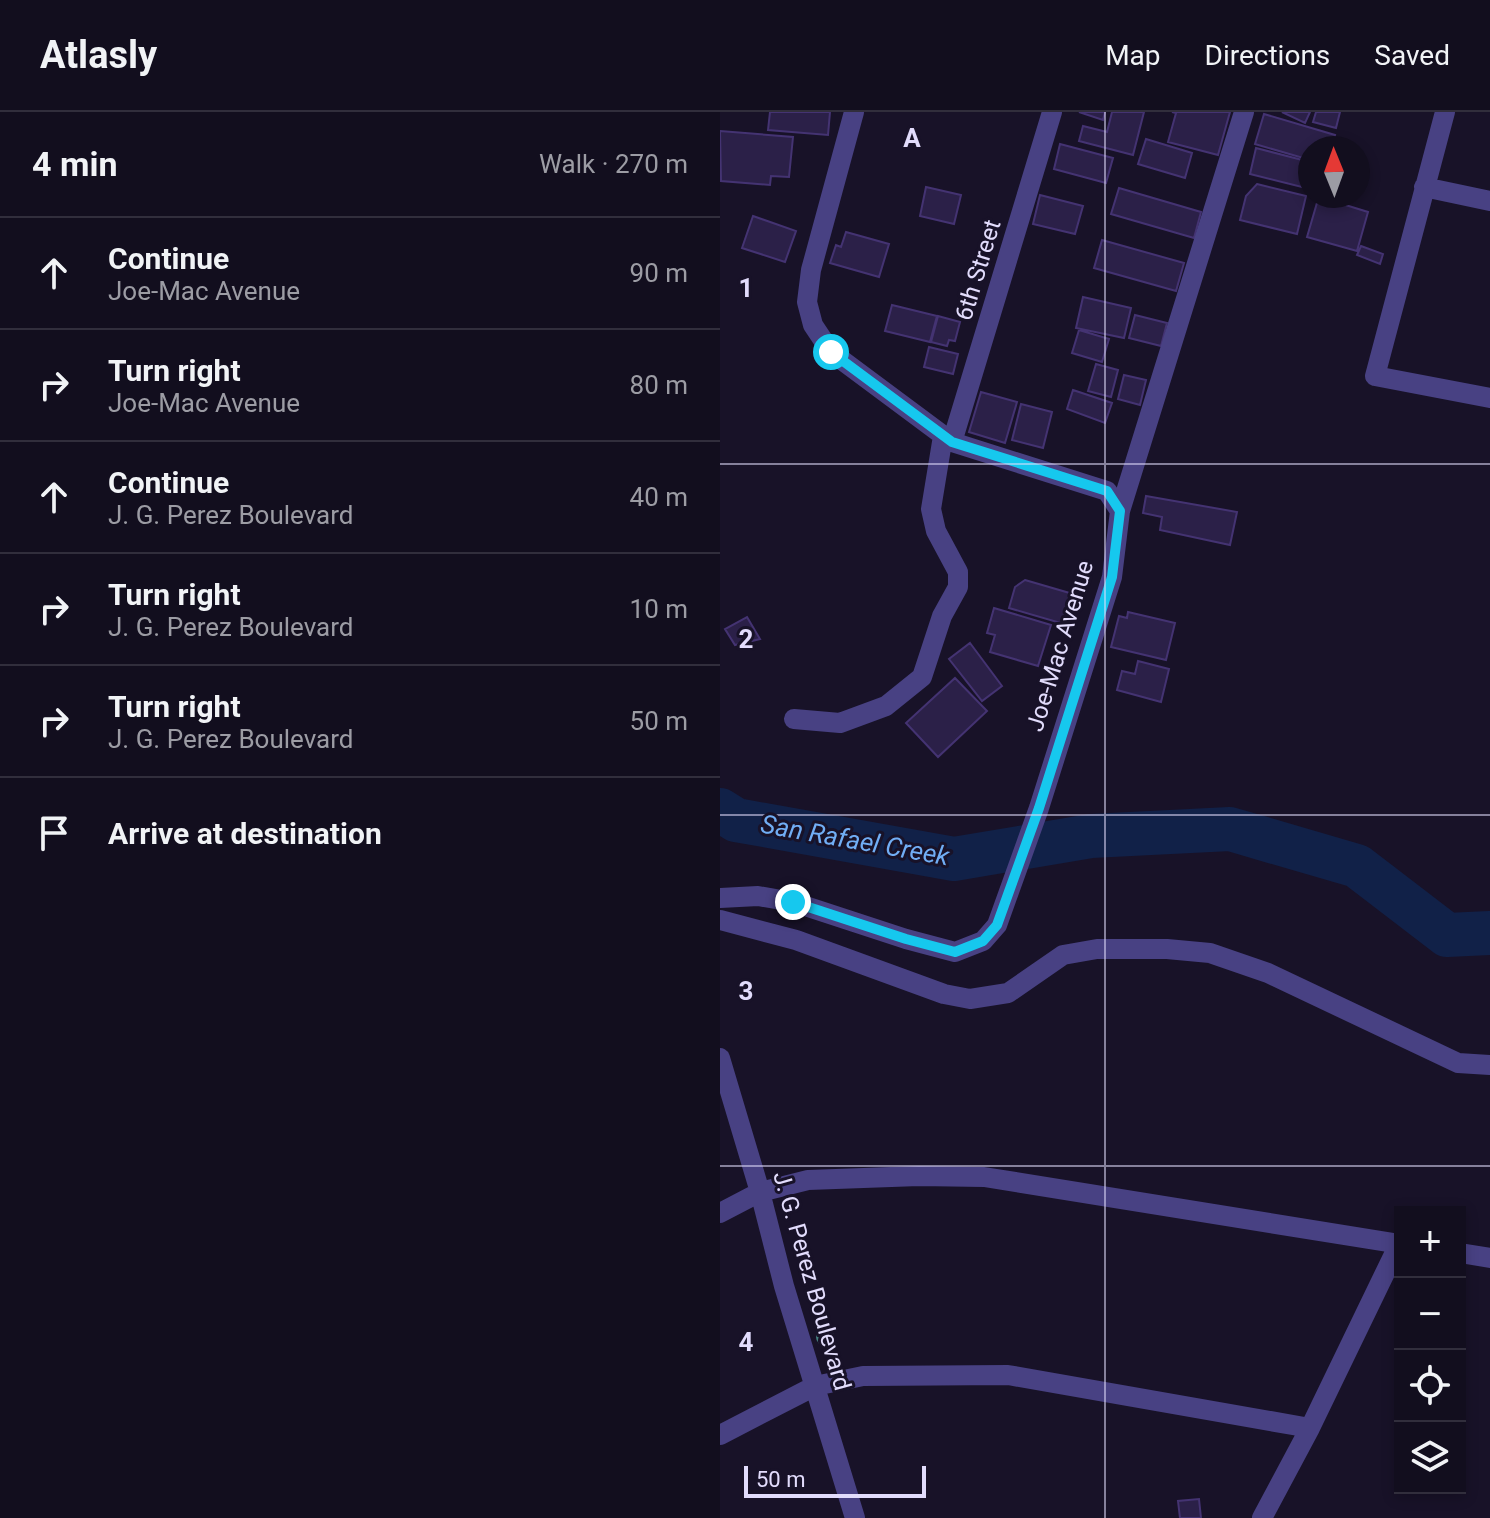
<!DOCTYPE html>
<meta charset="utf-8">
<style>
body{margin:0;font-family:Roboto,sans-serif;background:#1f1c2b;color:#f1f3f6}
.controls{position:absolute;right:24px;bottom:24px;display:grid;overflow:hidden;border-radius:0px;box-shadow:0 4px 12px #0003}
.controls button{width:72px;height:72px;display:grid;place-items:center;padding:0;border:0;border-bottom:2px solid #312e3c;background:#120e1e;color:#f1f3f6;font:40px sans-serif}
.compass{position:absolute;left:578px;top:24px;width:72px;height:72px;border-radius:50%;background:#120e1e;box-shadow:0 4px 12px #0003;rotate:359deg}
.scale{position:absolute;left:24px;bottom:20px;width:182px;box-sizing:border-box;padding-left:8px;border:4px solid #e2dcfc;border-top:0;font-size:22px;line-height:28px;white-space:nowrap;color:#e2dcfc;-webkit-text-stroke:6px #181228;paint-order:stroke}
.stop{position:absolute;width:24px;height:24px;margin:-18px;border:6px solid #16c8ee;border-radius:50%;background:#fff}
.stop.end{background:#16c8ee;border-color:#fff;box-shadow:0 2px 8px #0008}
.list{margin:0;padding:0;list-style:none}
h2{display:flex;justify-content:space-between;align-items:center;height:104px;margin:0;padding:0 32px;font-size:34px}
h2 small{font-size:26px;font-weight:400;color:#9c9ca4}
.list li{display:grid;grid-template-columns:52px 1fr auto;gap:24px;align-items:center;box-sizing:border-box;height:112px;padding:0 32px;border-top:2px solid #312e3c}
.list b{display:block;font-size:30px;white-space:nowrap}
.list p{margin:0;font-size:26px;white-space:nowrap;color:#9c9ca4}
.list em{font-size:26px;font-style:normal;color:#9c9ca4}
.icon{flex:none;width:44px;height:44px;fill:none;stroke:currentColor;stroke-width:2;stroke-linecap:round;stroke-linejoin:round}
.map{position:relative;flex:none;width:770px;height:1406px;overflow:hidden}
header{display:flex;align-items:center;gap:48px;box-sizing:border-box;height:112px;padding:0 40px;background:#120e1e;border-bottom:2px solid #312e3c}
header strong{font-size:38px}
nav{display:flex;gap:44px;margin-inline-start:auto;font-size:28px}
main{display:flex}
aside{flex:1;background:#120e1e}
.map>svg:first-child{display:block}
</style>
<header>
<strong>Atlasly</strong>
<nav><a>Map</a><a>Directions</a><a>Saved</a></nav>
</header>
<main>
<aside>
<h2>4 min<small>Walk · 270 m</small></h2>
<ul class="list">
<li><svg class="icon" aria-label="ahead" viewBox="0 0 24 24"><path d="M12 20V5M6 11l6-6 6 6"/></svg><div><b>Continue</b><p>Joe-Mac Avenue</p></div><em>90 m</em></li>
<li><svg class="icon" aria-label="right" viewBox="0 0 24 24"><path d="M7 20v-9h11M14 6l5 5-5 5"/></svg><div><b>Turn right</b><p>Joe-Mac Avenue</p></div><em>80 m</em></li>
<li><svg class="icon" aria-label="ahead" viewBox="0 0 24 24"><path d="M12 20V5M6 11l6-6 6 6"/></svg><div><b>Continue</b><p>J. G. Perez Boulevard</p></div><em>40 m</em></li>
<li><svg class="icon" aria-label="right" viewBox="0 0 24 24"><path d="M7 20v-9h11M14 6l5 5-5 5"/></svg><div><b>Turn right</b><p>J. G. Perez Boulevard</p></div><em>10 m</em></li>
<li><svg class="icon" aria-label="right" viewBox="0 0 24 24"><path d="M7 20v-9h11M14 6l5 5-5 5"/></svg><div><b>Turn right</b><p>J. G. Perez Boulevard</p></div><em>50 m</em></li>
<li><svg class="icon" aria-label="arrive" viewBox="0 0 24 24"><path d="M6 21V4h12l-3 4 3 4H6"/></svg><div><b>Arrive at destination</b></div></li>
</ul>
</aside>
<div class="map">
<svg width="770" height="1406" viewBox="0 0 770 1406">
<rect width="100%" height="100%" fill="#181228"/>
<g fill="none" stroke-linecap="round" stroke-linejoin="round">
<path stroke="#112148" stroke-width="44" d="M 0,698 L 16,708 L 234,747 L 371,724 L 510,717 L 637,754 L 727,823 L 770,821"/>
</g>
<path fill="#2b2048" stroke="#443372" stroke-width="2" d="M 50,0 L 110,0 L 108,23 L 48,18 Z
M 359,0 L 385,0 L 383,8 Z
M 392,0 L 424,0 L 413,43 L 359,29 L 363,14 L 387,20 Z
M 452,0 L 510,0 L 498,43 L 448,30 L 456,1 Z
M 562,0 L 590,0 L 585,11 Z
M 596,0 L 620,0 L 616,16 L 593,10 Z
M 544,2 L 615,23 L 611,36 L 590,36 L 590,48 L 535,32 Z
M 0,19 L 73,25 L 69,65 L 51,64 L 50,73 L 1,69 Z
M 426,27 L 472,41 L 465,66 L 418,52 Z
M 340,32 L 393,46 L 386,71 L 334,57 Z
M 536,36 L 590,50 L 590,77 L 530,62 Z
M 537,72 L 586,84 L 577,122 L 520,108 L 526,84 Z
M 206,75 L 241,83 L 234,112 L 200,104 Z
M 399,76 L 481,100 L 474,126 L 391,102 Z
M 320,83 L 363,94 L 355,122 L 313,112 Z
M 599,84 L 619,88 L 619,91 L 648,100 L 637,139 L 587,125 Z
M 33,104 L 76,119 L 65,150 L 22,136 Z
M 126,120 L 169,132 L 159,165 L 110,151 L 116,133 L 121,135 Z
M 382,128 L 464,151 L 456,179 L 374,156 Z
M 641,134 L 663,142 L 660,152 L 637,143 Z
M 363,185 L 411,196 L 404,226 L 356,216 Z
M 172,193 L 217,204 L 210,230 L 165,219 Z
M 415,203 L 447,211 L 441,234 L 409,226 Z
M 218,204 L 240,210 L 235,229 L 229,228 L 227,234 L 211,230 Z
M 359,218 L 389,227 L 382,250 L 352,241 Z
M 209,235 L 238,242 L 233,262 L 204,255 Z
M 376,252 L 398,258 L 391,285 L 368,279 Z
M 404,263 L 426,268 L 420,293 L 398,287 Z
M 353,278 L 392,291 L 385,311 L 347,297 Z
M 261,280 L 297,290 L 285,331 L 249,320 Z
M 301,292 L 332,300 L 323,336 L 292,328 Z
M 426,384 L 517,400 L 510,433 L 440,418 L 442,405 L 423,401 Z
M 305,468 L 353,482 L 344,512 L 289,496 L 295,475 Z
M 274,496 L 331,513 L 318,554 L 270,540 L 275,523 L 267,521 Z
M 408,500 L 455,511 L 446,548 L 391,535 L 399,504 L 407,506 Z
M 27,505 L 40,527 L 15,533 L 5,517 Z
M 250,531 L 282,574 L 262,589 L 229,547 Z
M 418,549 L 449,557 L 441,590 L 397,578 L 402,559 L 415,562 Z
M 235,566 L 267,599 L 218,645 L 186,611 Z
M 479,1387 L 481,1406 L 460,1406 L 458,1389 Z"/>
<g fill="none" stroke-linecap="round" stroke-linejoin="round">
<path stroke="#484183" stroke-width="20" d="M 725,0 L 655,264 L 770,286
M 704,75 L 770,89
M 232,330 L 332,0
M 400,399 L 524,0
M 74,607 L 120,611 L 166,594 L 202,565 L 222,504 L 238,475 L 238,460 L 216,419 L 211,397 L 223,324
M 0,786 L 38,784 L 73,790 L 186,827 L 235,840 L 263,829 L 277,813 L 319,696 L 392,465 L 400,399 L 387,379 L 232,330 L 111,240 L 93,213 L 87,190 L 91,158 L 134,0
M 0,808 L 76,828 L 224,882 L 250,887 L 288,881 L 343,843 L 377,837 L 447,837 L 490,841 L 548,861 L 738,951 L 770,953
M 0,946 L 40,1080 L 64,1174 L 135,1406
M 0,1101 L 40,1080 L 88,1068 L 199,1064 L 264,1065 L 680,1132
M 740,1141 L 770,1146
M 0,1323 L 95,1274 L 143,1264 L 288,1263 L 590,1316
M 542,1406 L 590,1316 L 679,1132"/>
</g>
<circle fill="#467f7f" cx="105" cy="1225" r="9"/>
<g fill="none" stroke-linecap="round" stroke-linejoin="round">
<path stroke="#16c8ee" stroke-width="10" d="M 73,790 L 186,827 L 235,840 L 263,829 L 277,813 L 319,696 L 392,465 L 400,399 L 387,379 L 232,330 L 111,240"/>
</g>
<path fill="none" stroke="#e2dcfc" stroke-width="2" stroke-opacity="0.55" d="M 385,0 L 385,1406M 0,352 L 770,352M 0,703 L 770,703M 0,1054 L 770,1054"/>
<g text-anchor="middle" stroke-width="6" stroke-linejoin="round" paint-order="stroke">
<g font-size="24" fill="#e2dcfc" stroke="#181228">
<text transform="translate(258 158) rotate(-73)" y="8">6th Street</text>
<text transform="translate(340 534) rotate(-73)" y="8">Joe-Mac Avenue</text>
<text transform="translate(92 1169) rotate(74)" y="8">J. G. Perez Boulevard</text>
</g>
<g font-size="26" font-style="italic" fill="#71aef5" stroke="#181228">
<text transform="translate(135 728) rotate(10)" y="9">San Rafael Creek</text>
</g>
</g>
<g font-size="26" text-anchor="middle" font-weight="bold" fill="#e2dcfc" stroke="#181228" stroke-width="6" stroke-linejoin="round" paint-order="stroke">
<text x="192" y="35">A</text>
<text x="26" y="185">1</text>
<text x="26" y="536">2</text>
<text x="26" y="888">3</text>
<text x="26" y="1239">4</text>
</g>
</svg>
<div class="controls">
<button>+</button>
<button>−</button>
<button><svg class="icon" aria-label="locate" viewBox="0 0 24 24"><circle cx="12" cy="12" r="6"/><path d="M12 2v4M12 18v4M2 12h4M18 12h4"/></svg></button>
<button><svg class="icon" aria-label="layers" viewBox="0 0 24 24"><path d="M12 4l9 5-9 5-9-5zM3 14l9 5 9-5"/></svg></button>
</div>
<svg class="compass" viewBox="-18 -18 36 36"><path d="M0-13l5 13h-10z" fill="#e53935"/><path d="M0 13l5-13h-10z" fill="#9c9ca4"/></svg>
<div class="scale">50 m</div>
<div class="stop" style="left:111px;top:240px"></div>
<div class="stop end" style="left:73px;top:790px"></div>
</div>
</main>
